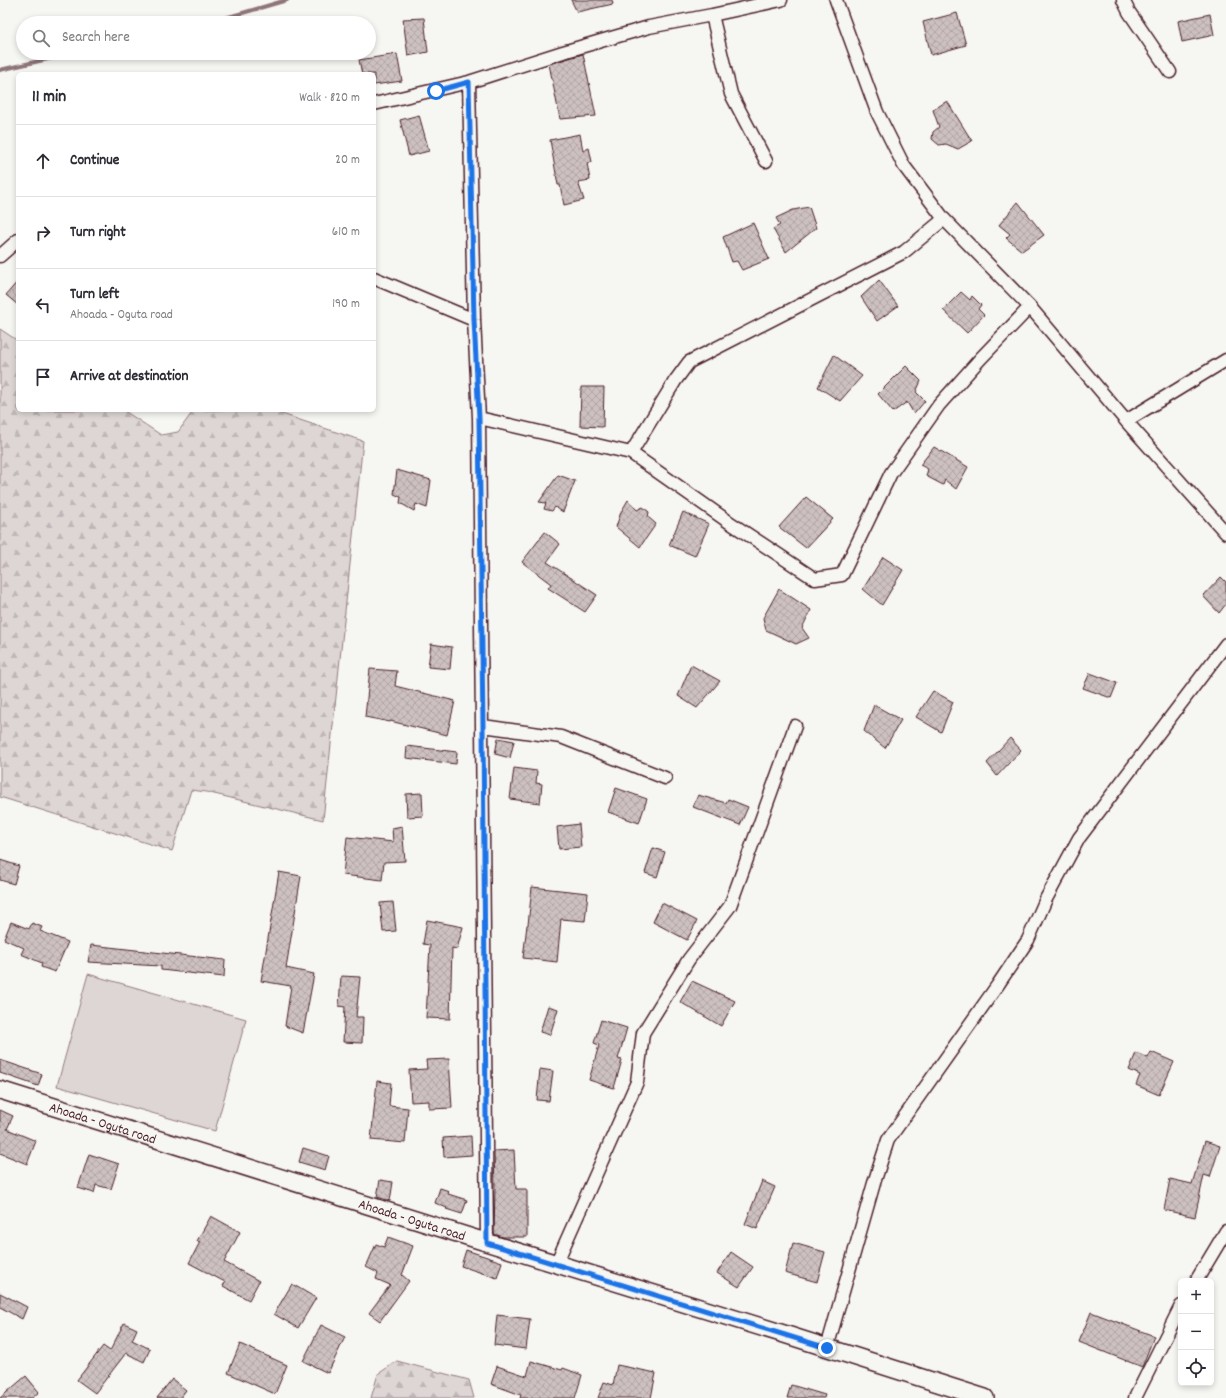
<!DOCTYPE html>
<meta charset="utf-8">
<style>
body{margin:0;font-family:Dekko,sans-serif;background:#f2f2f3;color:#2b2b33}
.controls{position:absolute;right:12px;bottom:12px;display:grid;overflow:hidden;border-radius:6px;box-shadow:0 2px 6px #0003}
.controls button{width:36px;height:36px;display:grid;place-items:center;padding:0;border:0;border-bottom:1px solid #e1e1e2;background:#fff;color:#2b2b33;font:20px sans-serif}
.stop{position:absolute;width:12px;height:12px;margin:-9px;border:3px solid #1a73e8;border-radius:50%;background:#fff}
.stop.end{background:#1a73e8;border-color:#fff;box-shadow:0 1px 4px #0008}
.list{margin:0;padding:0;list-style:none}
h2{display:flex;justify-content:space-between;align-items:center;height:52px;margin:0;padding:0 16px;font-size:17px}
h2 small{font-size:13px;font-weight:400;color:#7c7c81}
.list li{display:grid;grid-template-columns:26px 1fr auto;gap:12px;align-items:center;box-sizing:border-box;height:72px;padding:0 16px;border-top:1px solid #e1e1e2}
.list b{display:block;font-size:15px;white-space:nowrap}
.list p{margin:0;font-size:13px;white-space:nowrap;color:#7c7c81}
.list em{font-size:13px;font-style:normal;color:#7c7c81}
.icon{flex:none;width:22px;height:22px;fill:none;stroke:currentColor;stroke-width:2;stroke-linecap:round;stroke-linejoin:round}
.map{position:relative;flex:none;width:1226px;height:1398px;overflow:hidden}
.search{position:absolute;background:#fff;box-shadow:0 2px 6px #0003;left:16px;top:16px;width:360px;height:44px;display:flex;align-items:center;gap:10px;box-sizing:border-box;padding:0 14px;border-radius:22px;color:#7c7c81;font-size:15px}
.panel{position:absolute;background:#fff;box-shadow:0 2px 6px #0003;left:16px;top:72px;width:360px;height:340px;border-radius:6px}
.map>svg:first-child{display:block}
</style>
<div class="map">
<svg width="1226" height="1398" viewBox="0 0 1226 1398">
<defs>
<pattern id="forest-firs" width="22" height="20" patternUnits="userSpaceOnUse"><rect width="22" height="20" fill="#ddd6d5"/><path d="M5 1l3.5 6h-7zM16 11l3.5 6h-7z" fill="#bfb7b7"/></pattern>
<pattern id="building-cross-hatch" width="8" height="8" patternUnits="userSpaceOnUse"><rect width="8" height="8" fill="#ccc1c0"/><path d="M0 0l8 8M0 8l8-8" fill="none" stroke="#b1a5a5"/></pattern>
</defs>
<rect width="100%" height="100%" fill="#f6f6f2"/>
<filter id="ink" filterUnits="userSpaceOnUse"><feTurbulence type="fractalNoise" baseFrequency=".025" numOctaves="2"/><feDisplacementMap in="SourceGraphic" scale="8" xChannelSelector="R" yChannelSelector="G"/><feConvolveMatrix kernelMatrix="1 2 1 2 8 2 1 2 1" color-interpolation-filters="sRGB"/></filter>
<g filter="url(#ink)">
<path fill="#ddd6d5" stroke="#947a80" d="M 88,974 L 246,1019 L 215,1131 L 57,1086 Z"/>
<path fill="url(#forest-firs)" stroke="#947a80" d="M 0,329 L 18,341 L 18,410 L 123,410 L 161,435 L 178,432 L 194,410 L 270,410 L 363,441 L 323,820 L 206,792 L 191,790 L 172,851 L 0,797 Z
M 397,1361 L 469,1380 L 474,1398 L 371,1398 L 378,1374 Z"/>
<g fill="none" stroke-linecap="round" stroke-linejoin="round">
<path stroke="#8e747a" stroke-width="4" d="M 208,23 L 287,0
M 0,70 L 74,53"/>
</g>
<path fill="url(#building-cross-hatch)" stroke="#4a1f2b" d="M 571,0 L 612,0 L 613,4 L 577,12 Z
M 957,13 L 966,45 L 931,55 L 923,22 Z
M 1210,14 L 1214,35 L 1182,42 L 1178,21 Z
M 424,18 L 428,52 L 408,56 L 403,19 Z
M 397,54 L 402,81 L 374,85 L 374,74 L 362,74 L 359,60 Z
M 583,54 L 596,116 L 560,119 L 549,64 Z
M 947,101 L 972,141 L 958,149 L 946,144 L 939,145 L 932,139 L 933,132 L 939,127 L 933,110 Z
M 419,115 L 429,151 L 409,156 L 400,120 Z
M 580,134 L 583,151 L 589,148 L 592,162 L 587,163 L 590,180 L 578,182 L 584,200 L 564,205 L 560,185 L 558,185 L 550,140 Z
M 1018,202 L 1044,235 L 1022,251 L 1006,238 L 1010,234 L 999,225 Z
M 809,207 L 816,228 L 786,252 L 773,229 L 780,225 L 776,218 L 793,210 Z
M 753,223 L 769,259 L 742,270 L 737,261 L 732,262 L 723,237 Z
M 879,280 L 898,306 L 877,321 L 861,297 Z
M 18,281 L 18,305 L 6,295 Z
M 961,292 L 970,300 L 972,296 L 981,305 L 978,309 L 984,315 L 967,333 L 943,310 Z
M 834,355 L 862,376 L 840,401 L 818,387 Z
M 906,366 L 921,381 L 916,392 L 925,401 L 914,414 L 907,402 L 893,412 L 878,394 Z
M 581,387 L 604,387 L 603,427 L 580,426 Z
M 934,447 L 968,467 L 956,489 L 945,480 L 943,485 L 926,476 L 928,469 L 920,465 Z
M 397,470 L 431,480 L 427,508 L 416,504 L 414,511 L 400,503 L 401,497 L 394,494 Z
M 558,475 L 575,481 L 563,512 L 555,507 L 552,511 L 544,509 L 546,503 L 539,502 Z
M 806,497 L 833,519 L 806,548 L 779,527 Z
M 628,500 L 637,510 L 643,507 L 649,512 L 648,517 L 656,524 L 640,547 L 616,527 L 621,512 Z
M 683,512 L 709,524 L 695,556 L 669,545 Z
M 545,532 L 560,544 L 547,562 L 597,595 L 585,612 L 548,588 L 551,584 L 522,562 Z
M 883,557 L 903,570 L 882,605 L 863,589 Z
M 1221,577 L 1226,582 L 1226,604 L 1219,613 L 1203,596 Z
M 779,589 L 811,610 L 802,628 L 809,638 L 796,644 L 766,630 L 763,618 Z
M 431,644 L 452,647 L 450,669 L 428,667 Z
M 691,665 L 720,681 L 697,708 L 678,696 Z
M 370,669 L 397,671 L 395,686 L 455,701 L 447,735 L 390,721 L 390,722 L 365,717 Z
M 1090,673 L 1117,683 L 1111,698 L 1083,688 Z
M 933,691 L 953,702 L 941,732 L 916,717 Z
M 874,705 L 901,720 L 885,748 L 864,731 Z
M 498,738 L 514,741 L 510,758 L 495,754 Z
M 1010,738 L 1021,750 L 997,776 L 987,763 Z
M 407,746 L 457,752 L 456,764 L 406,758 Z
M 514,768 L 537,771 L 536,783 L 542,784 L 540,803 L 510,799 Z
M 616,788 L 647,799 L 639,823 L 608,812 Z
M 422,793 L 423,816 L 407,817 L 406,794 Z
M 698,795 L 726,803 L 728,799 L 748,807 L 740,825 L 693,807 Z
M 579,824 L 581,847 L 559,849 L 557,827 Z
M 402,826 L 405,861 L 384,862 L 382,880 L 343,875 L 347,837 L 393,842 L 392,828 Z
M 653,848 L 665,852 L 657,877 L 645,873 Z
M 0,860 L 19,866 L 14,884 L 0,880 Z
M 279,872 L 301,876 L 286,968 L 314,974 L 303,1033 L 285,1026 L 291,986 L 261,981 Z
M 532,887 L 588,893 L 585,921 L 561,919 L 557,962 L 523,958 L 527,925 L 528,925 Z
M 393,902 L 396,931 L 383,932 L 380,903 Z
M 662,903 L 697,921 L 687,940 L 653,922 Z
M 427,920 L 463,927 L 457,949 L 452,948 L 450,1019 L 426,1018 L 430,945 L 423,944 Z
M 11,922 L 29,929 L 32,923 L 42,927 L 40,931 L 68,942 L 55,972 L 41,967 L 42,963 L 21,954 L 24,948 L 4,939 Z
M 91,945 L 225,960 L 224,977 L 161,970 L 161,966 L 88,962 Z
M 341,976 L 360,977 L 356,1017 L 363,1017 L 362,1043 L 343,1042 L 345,1007 L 339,1006 Z
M 692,981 L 735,1001 L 721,1026 L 680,1002 Z
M 548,1006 L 558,1009 L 550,1035 L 540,1032 Z
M 601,1020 L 627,1028 L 618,1059 L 622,1060 L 614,1088 L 589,1080 L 599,1045 L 594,1043 Z
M 1151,1052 L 1174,1062 L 1159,1095 L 1136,1085 L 1140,1075 L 1129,1070 L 1136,1053 L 1148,1058 Z
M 449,1059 L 452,1108 L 429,1109 L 429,1101 L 411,1102 L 409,1070 L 427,1069 L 426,1060 Z
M 0,1060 L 42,1074 L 38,1086 L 0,1073 Z
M 540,1069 L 553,1071 L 549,1101 L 537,1100 Z
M 377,1081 L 391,1083 L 389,1106 L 408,1108 L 405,1143 L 371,1140 Z
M 0,1110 L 13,1116 L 7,1129 L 36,1141 L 27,1164 L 0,1153 Z
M 471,1136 L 472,1155 L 444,1157 L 443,1138 Z
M 1205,1141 L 1220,1146 L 1210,1177 L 1204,1175 L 1195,1217 L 1164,1210 L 1170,1179 L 1192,1184 Z
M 303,1148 L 329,1156 L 325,1170 L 299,1162 Z
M 514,1150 L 516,1189 L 527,1189 L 527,1237 L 503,1237 L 494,1234 L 495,1189 L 494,1151 Z
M 89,1154 L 119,1164 L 111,1189 L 96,1185 L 94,1193 L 78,1188 Z
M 380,1180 L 393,1182 L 390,1201 L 377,1197 Z
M 762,1181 L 775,1187 L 757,1229 L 745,1224 Z
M 440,1188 L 449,1191 L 448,1194 L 467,1200 L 462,1214 L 446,1209 L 447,1208 L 435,1203 Z
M 211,1216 L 240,1232 L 224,1262 L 259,1281 L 249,1300 L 223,1286 L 225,1282 L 189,1263 L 200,1242 L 197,1241 Z
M 388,1237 L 413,1246 L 402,1275 L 409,1281 L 380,1321 L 369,1313 L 390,1285 L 376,1279 L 378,1273 L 366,1267 L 376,1244 L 384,1247 Z
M 793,1243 L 825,1252 L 817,1282 L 785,1273 Z
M 466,1250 L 502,1262 L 497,1278 L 461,1266 Z
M 731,1252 L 753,1267 L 739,1287 L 717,1273 Z
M 292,1284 L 316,1298 L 298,1328 L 274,1314 Z
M 0,1293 L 27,1307 L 22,1319 L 0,1307 Z
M 1091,1312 L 1154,1336 L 1142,1367 L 1079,1342 Z
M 497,1315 L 530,1319 L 526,1349 L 494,1345 Z
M 124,1323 L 137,1329 L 132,1340 L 150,1349 L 144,1362 L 126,1353 L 95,1393 L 77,1380 L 103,1346 L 110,1351 Z
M 321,1325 L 345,1337 L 328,1373 L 303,1361 Z
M 240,1344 L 287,1365 L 275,1394 L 228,1373 Z
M 531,1361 L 562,1370 L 563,1368 L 582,1375 L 575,1398 L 520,1398 L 521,1395 L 491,1384 L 497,1366 L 527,1376 Z
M 617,1365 L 656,1373 L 651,1398 L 598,1398 L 604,1382 L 613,1385 Z
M 26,1376 L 39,1392 L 32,1398 L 0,1398 Z
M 172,1379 L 186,1390 L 180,1398 L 157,1398 Z
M 791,1385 L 825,1395 L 824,1398 L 787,1398 Z"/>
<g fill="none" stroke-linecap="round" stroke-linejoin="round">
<g stroke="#4a1f2b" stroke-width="15">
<path id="street" d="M 836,0 L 877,112 L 904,166 L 944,219 L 1030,307 L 1126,421 L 1226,533
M 1123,0 L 1129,12 L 1170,72
M 712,15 L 731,94 L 766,161
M 469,82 L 474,320 L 479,418 L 487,1243
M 374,104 L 469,82 L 563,52 L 649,27 L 712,15 L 781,0
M 0,256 L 18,240
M 374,278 L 474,320
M 479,418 L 631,453 L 729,522 L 815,579 L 842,575 L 891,473 L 939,405 L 981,358 L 1030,307
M 1126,421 L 1226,360
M 631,453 L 675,381 L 689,362 L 904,252 L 944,219
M 483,726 L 561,737 L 665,778
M 556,1264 L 637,1082 L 643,1033 L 689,959 L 730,906 L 795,726
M 1196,1281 L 1226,1231
M 827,1348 L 874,1183 L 888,1140 L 997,986 L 1028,940 L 1046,899 L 1079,838 L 1226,644
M 1135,1398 L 1181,1306"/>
</g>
<g stroke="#4a1f2b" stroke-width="20">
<g id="secondary">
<path id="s1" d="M 0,1090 L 476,1239 L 784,1334 L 985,1398"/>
</g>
</g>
<use href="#street" stroke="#f6f6f2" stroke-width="12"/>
<use href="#secondary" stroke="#f6f6f2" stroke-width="17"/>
</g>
</g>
<g fill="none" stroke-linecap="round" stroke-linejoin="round" filter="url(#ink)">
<path stroke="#1a73e8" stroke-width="5" d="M 436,91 L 469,82 L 474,320 L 479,418 L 483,726 L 487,1243 L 827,1348"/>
</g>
<g text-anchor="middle" stroke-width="3.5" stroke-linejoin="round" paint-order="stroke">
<g font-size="14" fill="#4a1f2b" stroke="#f6f6f2">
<text dy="5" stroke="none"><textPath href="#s1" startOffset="108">Ahoada - Oguta road</textPath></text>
<text dy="5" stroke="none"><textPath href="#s1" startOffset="432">Ahoada - Oguta road</textPath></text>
</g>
</g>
</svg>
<div class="controls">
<button>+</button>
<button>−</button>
<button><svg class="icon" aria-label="locate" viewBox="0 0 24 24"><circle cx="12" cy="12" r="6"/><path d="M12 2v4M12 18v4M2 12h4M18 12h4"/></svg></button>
</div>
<div class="stop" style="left:436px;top:91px"></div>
<div class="stop end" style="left:827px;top:1348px"></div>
<div class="search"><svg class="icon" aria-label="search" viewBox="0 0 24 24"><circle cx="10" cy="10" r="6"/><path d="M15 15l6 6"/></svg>Search here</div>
<section class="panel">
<h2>11 min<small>Walk · 820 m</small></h2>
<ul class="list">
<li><svg class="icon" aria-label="ahead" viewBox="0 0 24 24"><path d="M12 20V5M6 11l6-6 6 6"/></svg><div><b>Continue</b></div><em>20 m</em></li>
<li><svg class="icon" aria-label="right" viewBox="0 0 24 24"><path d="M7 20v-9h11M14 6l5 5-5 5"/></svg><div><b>Turn right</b></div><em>610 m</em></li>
<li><svg class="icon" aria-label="left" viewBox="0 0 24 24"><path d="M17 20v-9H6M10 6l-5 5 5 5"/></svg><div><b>Turn left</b><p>Ahoada - Oguta road</p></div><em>190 m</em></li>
<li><svg class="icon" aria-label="arrive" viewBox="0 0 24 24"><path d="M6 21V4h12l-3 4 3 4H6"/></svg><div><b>Arrive at destination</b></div></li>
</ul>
</section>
</div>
